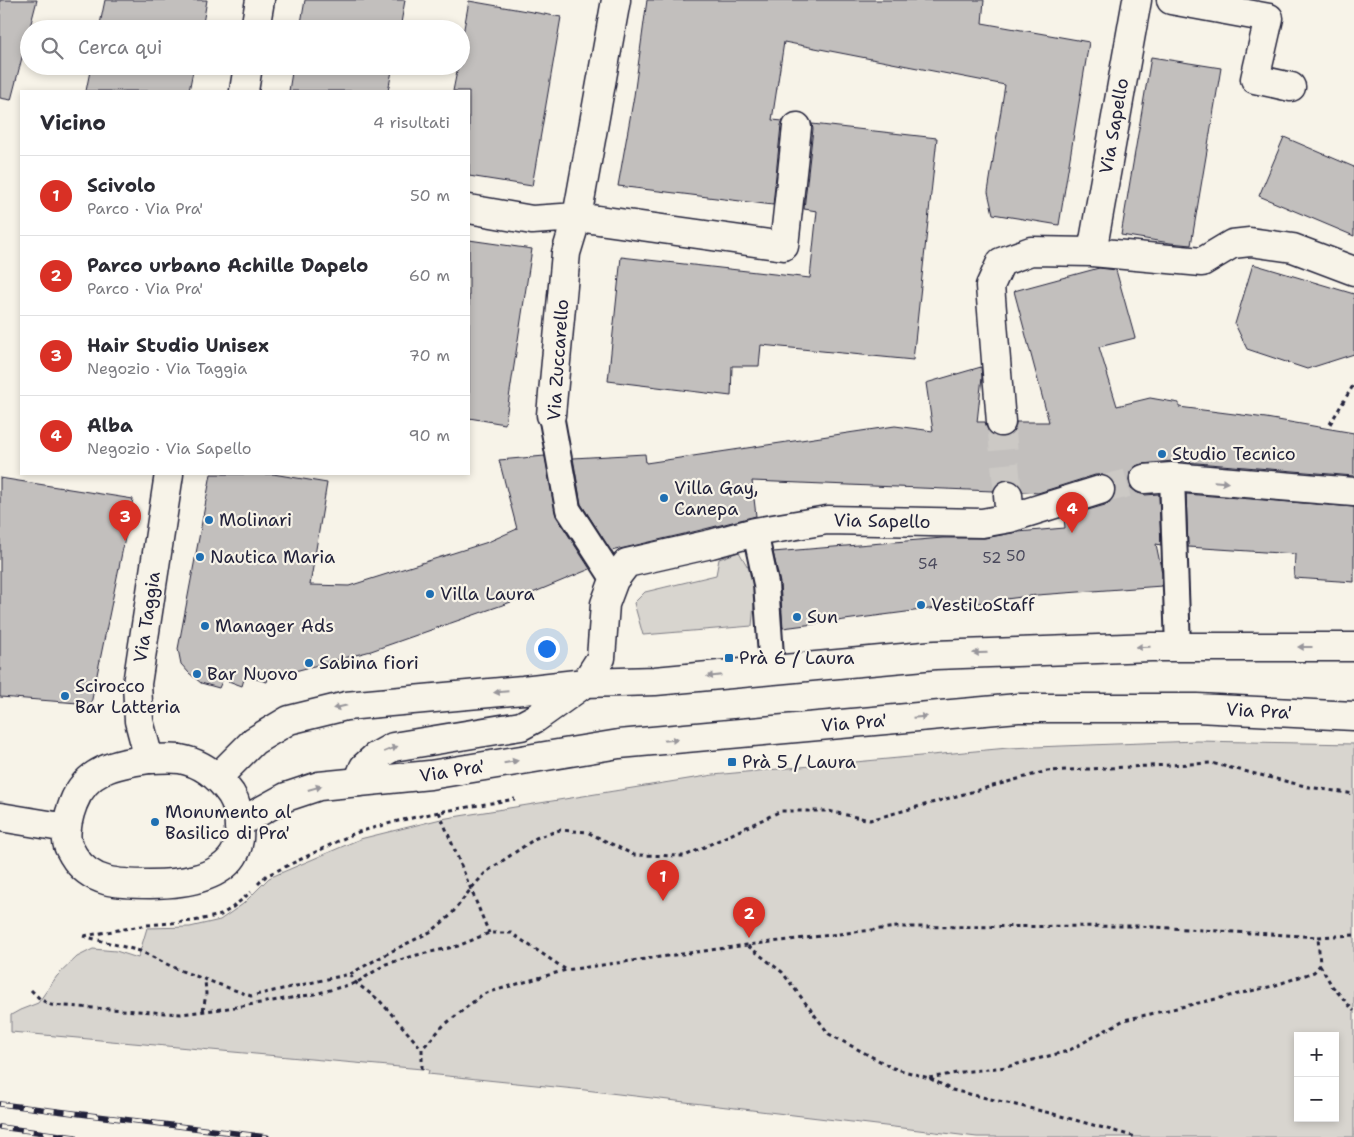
<!DOCTYPE html>
<html lang="it">
<meta charset="utf-8">
<style>
body{margin:0;font-family:"Shantell Sans",sans-serif;background:#f7f7f7;color:#2b2b33}
.controls{position:absolute;right:15px;bottom:15px;display:grid;overflow:hidden;border-radius:0px;box-shadow:0 2px 8px #0003}
.controls button{width:45px;height:45px;display:grid;place-items:center;padding:0;border:0;border-bottom:1px solid #e1e1e2;background:#fff;color:#2b2b33;font:25px sans-serif}
.you{position:absolute;left:546px;top:648px;width:18px;height:18px;margin:-12px;border:4px solid #fff;border-radius:50%;background:#1a73e8;box-shadow:0 0 0 8px #1a73e833}
.badge{display:grid;place-items:center;width:32px;height:32px;border-radius:50%;background:#d93025;color:#fff;font-size:16px;font-weight:700}
.pin{position:absolute;translate:-50% -41px;filter:drop-shadow(0 1px 2px #0008)}
.pin::after{content:'';position:absolute;top:26px;width:18px;height:15px;background:inherit;clip-path:polygon(0 0,100% 0,50% 100%)}
.list{margin:0;padding:0;list-style:none}
h2{display:flex;justify-content:space-between;align-items:center;height:65px;margin:0;padding:0 20px;font-size:21px}
h2 small{font-size:16px;font-weight:400;color:#7c7c81}
.list li{display:grid;grid-template-columns:32px 1fr auto;gap:15px;align-items:center;box-sizing:border-box;height:80px;padding:0 20px;border-top:1px solid #e1e1e2}
.list b{display:block;font-size:19px;white-space:nowrap}
.list p{margin:0;font-size:16px;white-space:nowrap;color:#7c7c81}
.list em{font-size:16px;font-style:normal;color:#7c7c81}
.icon{flex:none;width:28px;height:28px;fill:none;stroke:currentColor;stroke-width:2;stroke-linecap:round;stroke-linejoin:round}
.map{position:relative;flex:none;width:1354px;height:1137px;overflow:hidden}
.search{position:absolute;background:#fff;box-shadow:0 2px 8px #0003;left:20px;top:20px;width:450px;height:55px;display:flex;align-items:center;gap:12px;box-sizing:border-box;padding:0 18px;border-radius:28px;color:#7c7c81;font-size:19px}
.panel{position:absolute;background:#fff;box-shadow:0 2px 8px #0003;left:20px;top:90px;width:450px;height:385px;border-radius:0px}
.map>svg:first-child{display:block}
</style>
<div class="map">
<svg width="1354" height="1137" viewBox="0 0 1354 1137">
<rect width="100%" height="100%" fill="#f7f3e8"/>
<filter id="ink" filterUnits="userSpaceOnUse"><feTurbulence type="fractalNoise" baseFrequency=".02" numOctaves="2"/><feDisplacementMap in="SourceGraphic" scale="10" xChannelSelector="R" yChannelSelector="G"/><feConvolveMatrix kernelMatrix="1 2 1 2 8 2 1 2 1" color-interpolation-filters="sRGB"/></filter>
<g filter="url(#ink)">
<path fill="#d8d5cf" stroke="#7d7c85" fill-rule="evenodd" d="M 739,552 L 756,581 L 752,626 L 643,635 L 634,603 L 645,592 L 716,575 L 719,559 Z
M 1197,741 L 1354,744 L 1354,1137 L 977,1137 L 585,1090 L 428,1074 L 429,1070 L 422,1069 L 11,1032 L 11,1015 L 20,1010 L 38,1003 L 57,976 L 77,957 L 93,949 L 116,951 L 138,958 L 147,928 L 190,927 L 220,920 L 243,904 L 269,878 L 360,839 L 441,819 L 713,775 L 1008,748 ZM 1298,1036 L 1335,1036 L 1335,1118 L 1298,1118 Z"/>
<path fill="#c2bfbd" stroke="#22223b" d="M 0,0 L 37,0 L 11,100 L 0,98 Z
M 105,0 L 207,0 L 202,29 L 99,29 Z
M 305,0 L 405,0 L 400,29 L 300,29 Z
M 647,0 L 984,0 L 982,23 L 1089,42 L 1059,225 L 993,214 L 988,192 L 1005,85 L 784,42 L 772,120 L 783,121 L 781,125 L 773,205 L 618,186 L 634,96 Z
M 469,1 L 561,17 L 532,186 L 469,176 L 469,91 L 453,91 L 458,66 L 461,66 L 461,45 Z
M 1151,57 L 1221,68 L 1191,245 L 1170,243 L 1121,235 Z
M 91,66 L 194,66 L 189,91 L 86,91 Z
M 293,66 L 393,66 L 388,91 L 289,91 Z
M 812,124 L 937,138 L 913,360 L 761,345 L 759,366 L 732,366 L 731,396 L 608,381 L 621,257 L 810,278 L 817,211 L 804,209 L 813,129 Z
M 1284,137 L 1354,167 L 1354,236 L 1259,196 Z
M 469,240 L 532,249 L 505,424 L 469,418 Z
M 1253,264 L 1354,294 L 1354,354 L 1307,369 L 1247,349 L 1235,324 Z
M 1099,268 L 1116,270 L 1135,338 L 1099,347 L 1117,406 L 1150,398 L 1179,403 L 1179,407 L 1266,418 L 1354,433 L 1354,476 L 1173,461 L 1142,464 L 1136,466 L 1130,472 L 1129,481 L 1131,488 L 1138,493 L 1145,495 L 1159,494 L 1161,545 L 1156,544 L 1162,573 L 1162,586 L 1037,595 L 783,628 L 780,583 L 773,552 L 943,538 L 985,538 L 1018,532 L 1065,528 L 1064,517 L 1105,505 L 1111,501 L 1115,494 L 1115,485 L 1110,478 L 1103,475 L 1095,475 L 1038,493 L 1023,492 L 1020,486 L 1015,481 L 1007,479 L 999,483 L 993,491 L 752,481 L 756,516 L 697,531 L 611,551 L 581,504 L 573,458 L 645,454 L 646,463 L 895,426 L 933,431 L 926,383 L 981,367 L 982,377 L 977,422 L 985,422 L 988,431 L 994,436 L 1002,438 L 1010,435 L 1015,429 L 1016,422 L 1049,422 L 1014,291 Z
M 545,456 L 556,516 L 590,569 L 511,602 L 371,651 L 295,671 L 294,679 L 270,673 L 267,682 L 245,676 L 242,686 L 223,679 L 219,688 L 201,683 L 189,673 L 181,664 L 178,649 L 211,474 L 273,474 L 327,483 L 310,585 L 349,586 L 488,542 L 517,529 L 499,460 Z
M 0,478 L 133,499 L 91,704 L 0,697 Z
M 1186,494 L 1354,507 L 1354,582 L 1294,578 L 1295,554 L 1188,547 Z"/>
<g fill="none" stroke-linecap="round" stroke-linejoin="round">
<path stroke="#ccc9c5" stroke-width="28" stroke-dasharray="28 14" stroke-linecap="butt" d="M 1001,422 L 1008,495
M 1100,490 L 1144,479"/>
<g stroke="#22223b" stroke-width="28">
<path id="pedestrian" d="M 551,415 L 568,509 L 614,580
M 1172,477 L 1178,647
M 755,532 L 766,584 L 772,670"/>
</g>
<g stroke="#22223b" stroke-width="31">
<path id="minor" d="M 1171,0 L 1269,18 L 1255,79 L 1291,87
M 255,29 L 260,0
M 244,91 L 248,66
M 469,209 L 532,220 L 577,217 L 784,246 L 797,127
M 1092,252 L 1137,0
M 551,415 L 566,253 L 577,217 L 616,0
M 1001,422 L 990,286 L 1001,262 L 1031,251 L 1092,252 L 1202,262 L 1232,244 L 1250,242 L 1293,248 L 1354,271
M 1144,479 L 1172,477 L 1354,492
M 1008,495 L 1010,518
M 149,759 L 139,721 L 137,684 L 169,474
M 358,782 L 364,767 L 375,757 L 393,747 L 521,726 L 536,718 L 585,683 L 601,658 L 605,604 L 614,580 L 627,563 L 711,544 L 755,532 L 827,520 L 982,523 L 1010,518 L 1100,490"/>
</g>
<g stroke="#22223b" stroke-width="31">
<path id="primary" d="M 149,759 C 159,759 170,758 180,759 C 202,763 219,777 231,794 C 237,803 239,817 239,827 C 240,837 239,847 233,856 C 217,880 176,884 150,884 C 120,884 90,884 73,855 C 71,851 67,846 67,841 C 65,830 69,814 73,804 C 86,769 116,764 149,759 Z
M 217,778 L 254,741 L 289,720 L 346,706 L 523,690 L 585,683 L 655,681 L 935,655 L 1151,647 L 1354,647
M 0,817 L 67,828
M 239,823 L 286,797 L 319,786 L 430,775 L 619,744 L 1018,708 L 1197,708 L 1354,716"/>
</g>
<path stroke="#22223b" stroke-width="3" stroke-dasharray="4 4" stroke-linecap="butt" d="M 1330,424 L 1354,384
M 439,812 L 489,933
M 258,884 L 266,876 L 355,833 L 398,821 L 439,812 L 515,799
M 83,936 L 140,951 L 179,970 L 251,996 L 350,974 L 392,951 L 432,931 L 450,916 L 470,890 L 486,872 L 536,838 L 560,830 L 587,832 L 634,855 L 685,856 L 781,811 L 828,811 L 870,820 L 1047,771 L 1211,763 L 1309,787 L 1354,794
M 84,936 L 147,925 L 194,921 L 221,915 L 233,907 L 251,892
M 748,946 L 782,972 L 829,1034 L 893,1068 L 929,1078 L 952,1090 L 1050,1113 L 1136,1137
M 1320,965 L 1332,986 L 1354,1011
M 350,975 L 356,983 L 379,1000 L 422,1049
M 31,990 L 40,999 L 51,1005 L 181,1014 L 236,1007 L 315,994 L 356,983 L 386,964 L 417,955 L 458,946 L 489,933 L 511,933 L 565,969
M 203,1011 L 206,994 L 205,979
M 422,1069 L 422,1049 L 443,1026 L 483,994 L 566,970 L 747,945 L 897,927 L 1137,926 L 1318,937 L 1354,935
M 929,1078 L 962,1072 L 1006,1067 L 1068,1051 L 1124,1020 L 1273,986 L 1314,972 L 1320,965 L 1318,937"/>
<use href="#pedestrian" stroke="#f7f3e8" stroke-width="24"/>
<use href="#minor" stroke="#f7f3e8" stroke-width="28"/>
<use href="#primary" stroke="#f7f3e8" stroke-width="28"/>
<g stroke="#22223b" stroke-width="5.5">
<path id="rail" d="M 0,1104 L 267,1137
M 0,1127 L 75,1137"/>
</g>
<use href="#rail" stroke="#f7f3e8" stroke-width="4" stroke-dasharray="11" stroke-linecap="butt"/>
</g>
<defs><path id="oneway-solid" d="M-6-.8H1V-3.2L6.5 0L1 3.2V.8H-6Z" transform="scale(1.25)"/></defs>
<g fill="#97959a">
<use href="#oneway-solid" transform="translate(1221 482) rotate(5)"/>
<use href="#oneway-solid" transform="translate(1143 647) rotate(178)"/>
<use href="#oneway-solid" transform="translate(1305 647) rotate(-180)"/>
<use href="#oneway-solid" transform="translate(980 653) rotate(178)"/>
<use href="#oneway-solid" transform="translate(714 676) rotate(174)"/>
<use href="#oneway-solid" transform="translate(501 692) rotate(175)"/>
<use href="#oneway-solid" transform="translate(340 707) rotate(167)"/>
<use href="#oneway-solid" transform="translate(920 717) rotate(-5)"/>
<use href="#oneway-solid" transform="translate(671 740) rotate(-5)"/>
<use href="#oneway-solid" transform="translate(391 749) rotate(-22)"/>
<use href="#oneway-solid" transform="translate(511 762) rotate(-10)"/>
<use href="#oneway-solid" transform="translate(315 788) rotate(-16)"/>
</g>
</g>
<g fill="#1f6fb2" stroke="#f7f3e8" stroke-width="2">
<circle cx="1162" cy="454" r="5"/>
<circle cx="664" cy="498" r="5"/>
<circle cx="209" cy="520" r="5"/>
<circle cx="200" cy="557" r="5"/>
<circle cx="430" cy="594" r="5"/>
<circle cx="921" cy="605" r="5"/>
<circle cx="797" cy="617" r="5"/>
<circle cx="205" cy="626" r="5"/>
<rect x="724" y="653" width="10" height="10" rx="2.5"/>
<circle cx="309" cy="663" r="5"/>
<circle cx="197" cy="674" r="5"/>
<circle cx="65" cy="696" r="5"/>
<rect x="727" y="757" width="10" height="10" rx="2.5"/>
<circle cx="155" cy="822" r="5"/>
</g>
<g text-anchor="middle" stroke-width="4.5" stroke-linejoin="round" paint-order="stroke">
<g font-size="15" fill="#4a495c">
<text x="1016" y="561">50</text>
<text x="992" y="563">52</text>
<text x="928" y="569">54</text>
</g>
<g font-size="18" fill="#22223b" stroke="#f7f3e8">
<text transform="translate(1114 126) rotate(-80)" y="6">Via Sapello</text>
<text transform="translate(558 360) rotate(-86)" y="6">Via Zuccarello</text>
<text transform="translate(882 521) rotate(1)" y="6">Via Sapello</text>
<text transform="translate(147 617) rotate(-81)" y="6">Via Taggia</text>
<text transform="translate(1259 711) rotate(3)" y="6">Via Pra'</text>
<text transform="translate(854 723) rotate(-5)" y="6">Via Pra'</text>
<text transform="translate(452 771) rotate(-9)" y="6">Via Pra'</text>
</g>
<g font-size="18" fill="#22223b" stroke="#f7f3e8" text-anchor="start">
<text x="1172" y="460">Studio Tecnico</text>
<text x="674" y="494">Villa Gay,<tspan x="674" dy="21">Canepa</tspan></text>
<text x="219" y="526">Molinari</text>
<text x="210" y="563">Nautica Maria</text>
<text x="440" y="600">Villa Laura</text>
<text x="931" y="611">VestiLoStaff</text>
<text x="807" y="623">Sun</text>
<text x="215" y="632">Manager Ads</text>
<text x="739" y="664">Prà 6 / Laura</text>
<text x="319" y="669">Sabina fiori</text>
<text x="207" y="680">Bar Nuovo</text>
<text x="75" y="692">Scirocco<tspan x="75" dy="21">Bar Latteria</tspan></text>
<text x="742" y="768">Prà 5 / Laura</text>
<text x="165" y="818">Monumento al<tspan x="165" dy="21">Basilico di Pra'</tspan></text>
</g>
</g>
</svg>
<div class="controls">
<button>+</button>
<button>−</button>
</div>
<div class="you"></div>
<div class="pin badge" style="left:663px;top:901px">1</div>
<div class="pin badge" style="left:749px;top:938px">2</div>
<div class="pin badge" style="left:125px;top:541px">3</div>
<div class="pin badge" style="left:1072px;top:533px">4</div>
<div class="search"><svg class="icon" aria-label="search" viewBox="0 0 24 24"><circle cx="10" cy="10" r="6"/><path d="M15 15l6 6"/></svg>Cerca qui</div>
<section class="panel">
<h2>Vicino<small>4 risultati</small></h2>
<ul class="list">
<li><span class="badge">1</span><div><b>Scivolo</b><p>Parco · Via Pra'</p></div><em>50 m</em></li>
<li><span class="badge">2</span><div><b>Parco urbano Achille Dapelo</b><p>Parco · Via Pra'</p></div><em>60 m</em></li>
<li><span class="badge">3</span><div><b>Hair Studio Unisex</b><p>Negozio · Via Taggia</p></div><em>70 m</em></li>
<li><span class="badge">4</span><div><b>Alba</b><p>Negozio · Via Sapello</p></div><em>90 m</em></li>
</ul>
</section>
</div>
